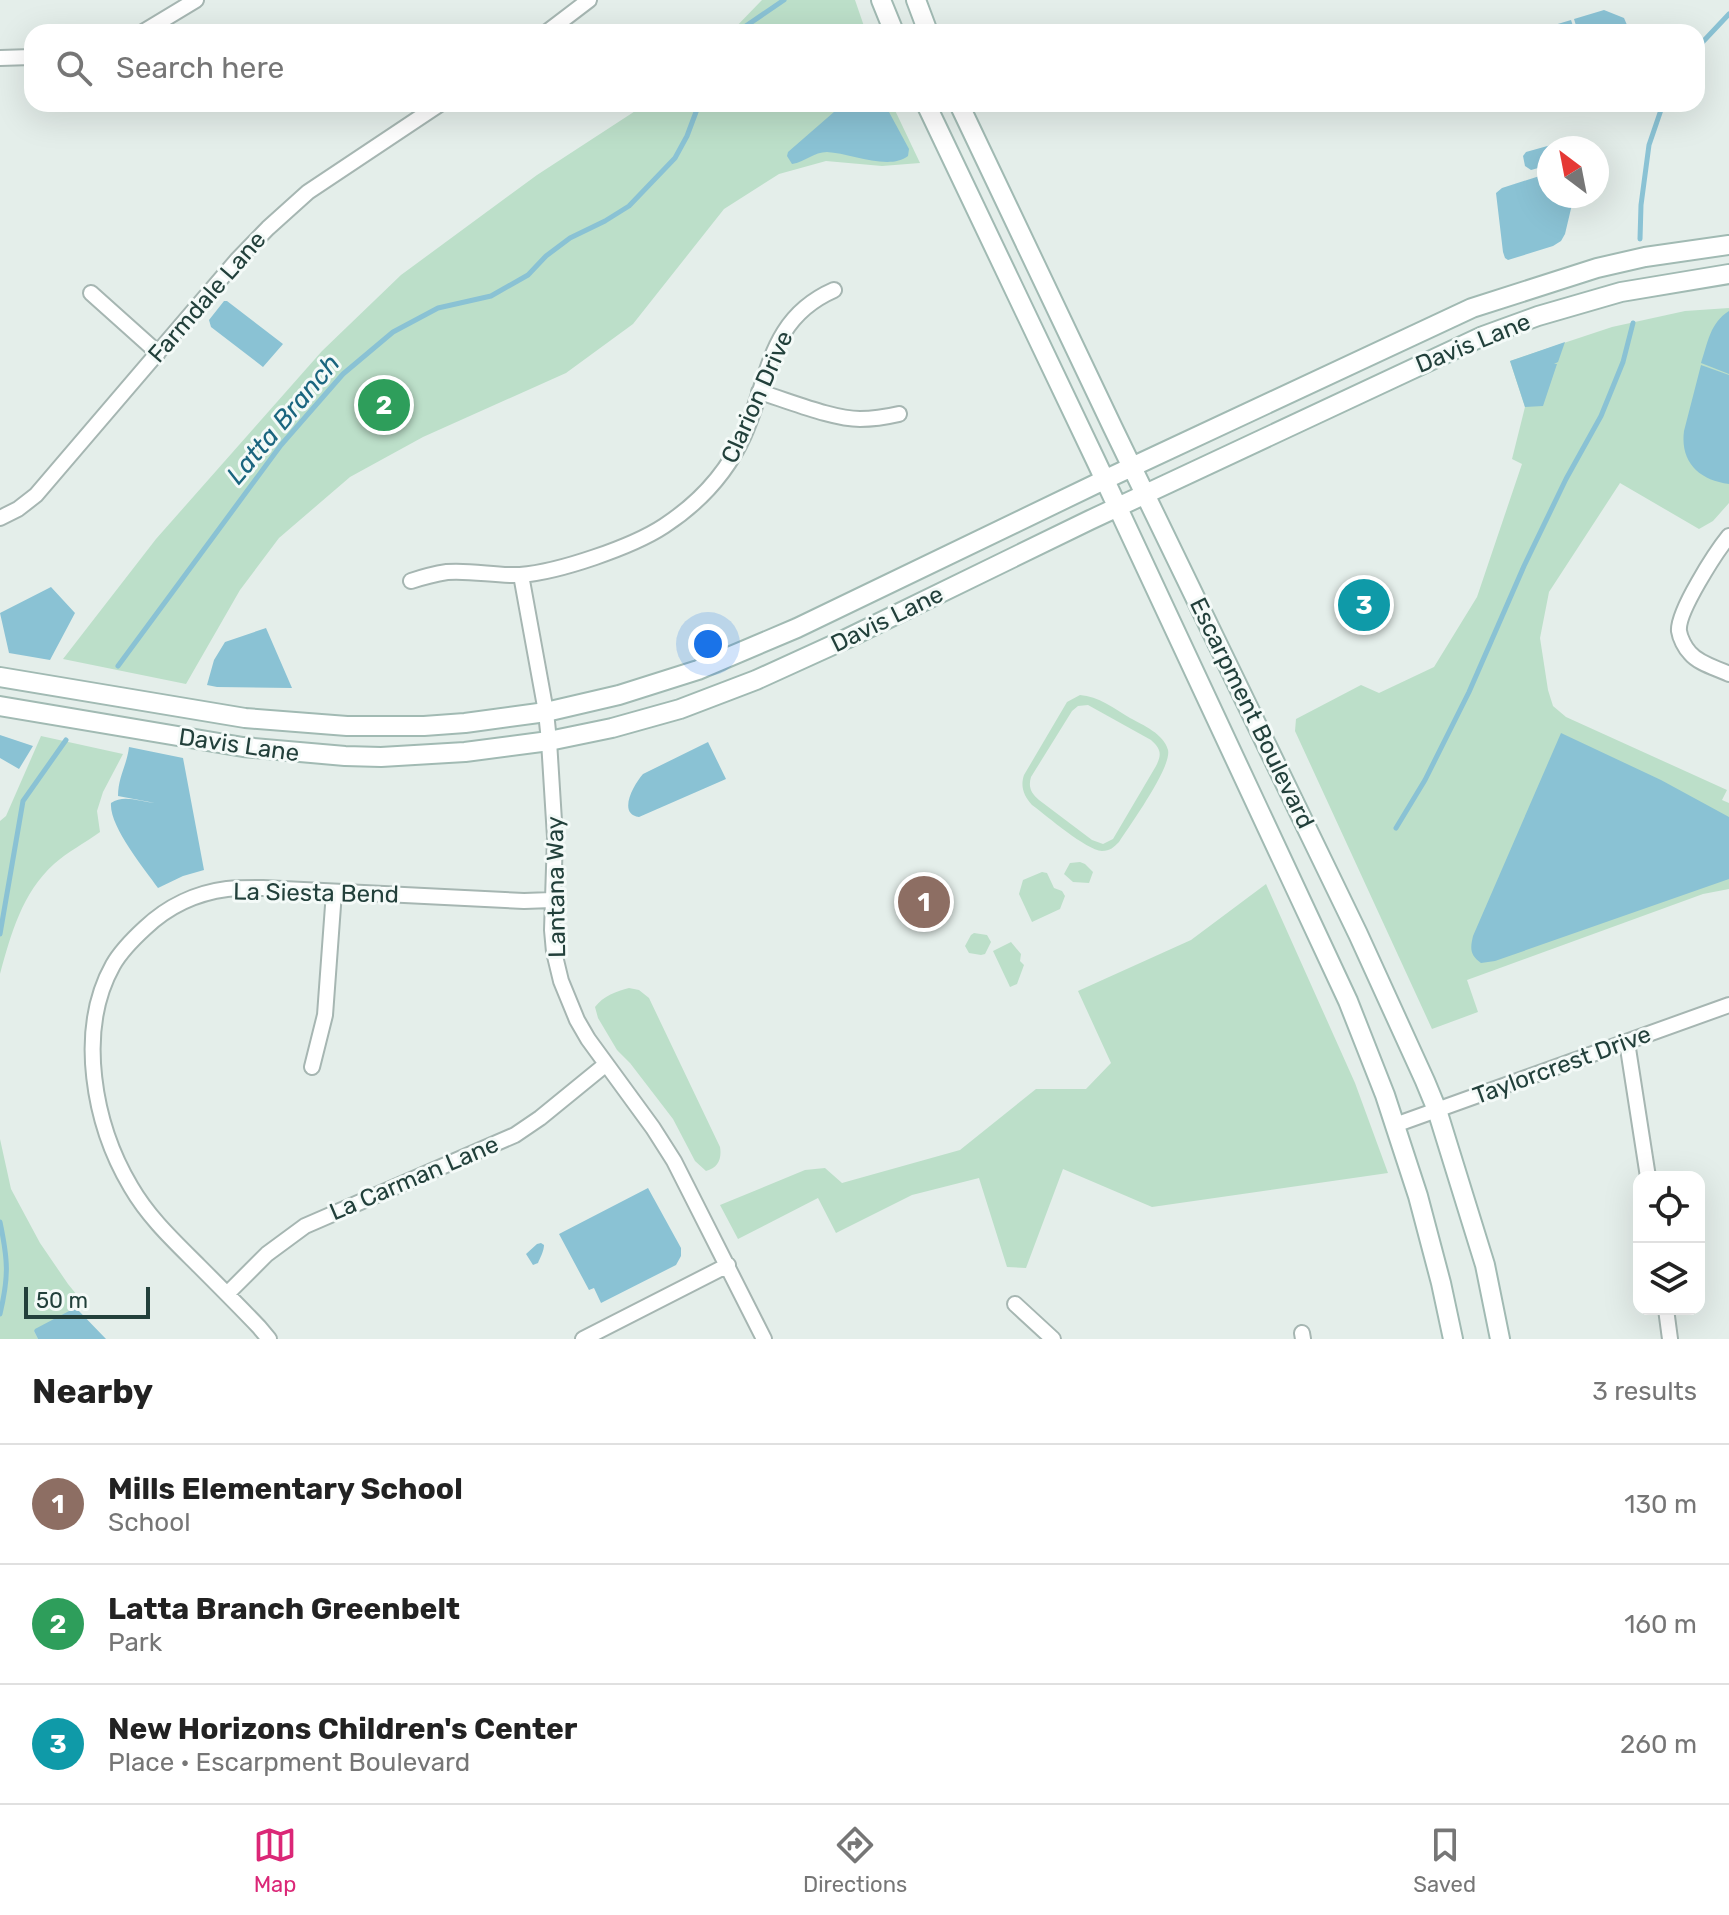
<!DOCTYPE html>
<meta charset="utf-8">
<style>
body{margin:0;font-family:Rubik,sans-serif;background:#f6f6f6;color:#222}
.controls{position:absolute;right:24px;bottom:24px;display:grid;overflow:hidden;border-radius:16px;box-shadow:0 8px 32px #0002}
.controls button{width:72px;height:72px;display:grid;place-items:center;padding:0;border:0;border-bottom:2px solid #e0e0e0;background:#fff;color:#222;font:40px sans-serif}
.compass{position:absolute;left:1537px;top:136px;width:72px;height:72px;border-radius:50%;background:#fff;box-shadow:0 8px 32px #0002;rotate:328deg}
.scale{position:absolute;left:24px;bottom:20px;width:126px;box-sizing:border-box;padding-left:8px;border:4px solid #22403b;border-top:0;font-size:22px;line-height:28px;white-space:nowrap;color:#22403b;-webkit-text-stroke:6px #f4faf8;paint-order:stroke}
.you{position:absolute;left:708px;top:644px;width:28px;height:28px;margin:-20px;border:6px solid #fff;border-radius:50%;background:#1a73e8;box-shadow:0 0 0 12px #1a73e833}
.badge{display:grid;place-items:center;width:52px;height:52px;border-radius:50%;background:#db2777;color:#fff;font-size:26px;font-weight:700}
.pin{position:absolute;translate:-50% -50%;border:4px solid #fff;box-shadow:0 2px 8px #0006}
.list{margin:0;padding:0;list-style:none}
h2{display:flex;justify-content:space-between;align-items:center;height:104px;margin:0;padding:0 32px;font-size:34px}
h2 small{font-size:26px;font-weight:400;color:#767676}
.list li{display:grid;grid-template-columns:52px 1fr auto;gap:24px;align-items:center;box-sizing:border-box;height:120px;padding:0 32px;border-top:2px solid #e0e0e0}
.list b{display:block;font-size:30px;white-space:nowrap}
.list p{margin:0;font-size:26px;white-space:nowrap;color:#767676}
.list em{font-size:26px;font-style:normal;color:#767676}
.icon{flex:none;width:44px;height:44px;fill:none;stroke:currentColor;stroke-width:2;stroke-linecap:round;stroke-linejoin:round}
.map{position:relative;flex:none;width:1729px;height:1339px;overflow:hidden}
.search{position:absolute;background:#fff;box-shadow:0 8px 32px #0002;left:24px;right:24px;top:24px;height:88px;display:flex;align-items:center;gap:20px;box-sizing:border-box;padding:0 28px;border-radius:24px;color:#767676;font-size:30px}
.sheet{height:464px;background:#fff}
nav{display:flex;justify-content:space-around;align-items:center;box-sizing:border-box;height:112px;border-top:2px solid #e0e0e0;background:#fff;font-size:22px;color:#767676}
nav a{display:grid;justify-items:center;gap:4px}
nav .on{color:#db2777}
.map>svg:first-child{display:block}
</style>
<div class="map">
<svg width="1729" height="1339" viewBox="0 0 1729 1339">
<rect width="100%" height="100%" fill="#e4eeea"/>
<path fill="#bcdfc9" fill-rule="evenodd" d="M 762,0 L 855,0 L 866,32 L 731,32 Z
M 646,104 L 892,104 L 920,163 L 882,166 L 826,161 L 779,174 L 724,209 L 633,324 L 566,373 L 423,437 L 350,477 L 279,538 L 240,590 L 186,684 L 63,659 L 156,539 L 322,351 L 401,275 L 537,175 Z
M 1729,308 L 1729,503 L 1713,521 L 1699,529 L 1620,483 L 1549,592 L 1540,638 L 1548,690 L 1553,706 L 1566,717 L 1727,790 L 1722,800 L 1729,803 L 1729,889 L 1703,894 L 1467,980 L 1478,1012 L 1432,1029 L 1295,731 L 1296,719 L 1361,685 L 1379,693 L 1434,667 L 1477,597 L 1522,464 L 1512,459 L 1525,407 L 1510,361 L 1612,327 L 1685,311 Z
M 1080,695 C 1098,696 1115,709 1130,718 C 1143,725 1164,734 1168,750 C 1172,767 1130,825 1119,842 C 1114,847 1110,851 1102,851 C 1086,850 1047,816 1032,805 C 1024,796 1020,787 1024,775 L 1067,702 ZM 1088,705 L 1151,740 C 1161,749 1162,754 1156,766 L 1113,839 L 1103,844 L 1092,840 L 1039,800 C 1031,793 1028,787 1031,777 L 1072,711 L 1078,706 Z
M 41,736 L 123,754 L 103,792 L 97,811 L 100,832 C 85,843 67,852 54,864 C 22,893 11,934 0,974 L 0,821 L 6,816 Z
M 1080,862 L 1085,864 L 1093,872 L 1089,883 L 1073,882 L 1064,874 L 1070,863 Z
M 1042,872 L 1047,873 L 1054,888 L 1062,891 L 1065,896 L 1060,909 L 1032,922 L 1019,894 L 1023,880 Z
M 1266,884 L 1355,1083 L 1388,1173 L 1152,1207 L 1063,1169 L 1026,1268 L 1007,1267 L 979,1178 L 912,1195 L 836,1233 L 818,1198 L 738,1239 L 720,1205 L 805,1170 L 825,1168 L 842,1183 L 960,1150 L 1036,1089 L 1086,1089 L 1111,1063 L 1078,991 L 1191,940 Z
M 974,933 L 987,935 L 991,942 L 985,954 L 981,955 L 969,953 L 965,946 L 971,935 Z
M 1011,942 L 1021,954 L 1020,961 L 1024,965 L 1017,984 L 1010,987 L 993,951 Z
M 629,988 L 639,990 L 649,998 L 720,1147 C 722,1159 718,1168 706,1171 L 695,1161 L 673,1119 L 630,1063 L 617,1050 L 598,1018 L 595,1007 C 603,996 617,991 629,988 Z
M 0,1139 L 11,1189 L 40,1243 L 68,1284 L 85,1305 L 79,1310 L 76,1309 L 34,1331 L 38,1339 L 0,1339 Z"/>
<path fill="#8ac2d4" d="M 1604,10 L 1624,18 L 1630,32 L 1578,32 L 1574,19 Z
M 1571,20 L 1575,32 L 1531,32 Z
M 842,105 L 883,109 L 889,112 L 909,149 L 908,156 C 889,171 850,153 827,152 C 814,152 805,162 792,164 L 787,156 L 788,152 Z
M 1576,138 L 1583,142 L 1584,148 L 1549,148 L 1549,165 L 1531,170 L 1525,166 L 1523,156 L 1526,152 Z
M 1549,173 L 1549,196 L 1574,196 L 1565,234 L 1561,241 L 1553,246 L 1508,260 L 1505,258 L 1503,252 L 1496,193 L 1502,188 Z
M 224,301 L 227,301 L 283,344 L 263,367 L 211,327 L 209,320 Z
M 1729,311 L 1729,374 L 1701,363 C 1708,342 1710,323 1729,311 Z
M 1565,342 L 1558,362 L 1554,364 L 1557,364 L 1543,406 L 1525,407 L 1510,361 Z
M 1701,365 L 1729,375 L 1729,484 C 1699,480 1680,462 1684,431 Z
M 51,587 L 75,613 L 50,660 L 9,653 L 0,613 Z
M 266,628 L 292,688 L 217,687 L 207,685 L 214,660 L 225,642 Z
M 1561,733 L 1661,780 L 1729,817 L 1729,879 L 1495,961 L 1481,963 C 1470,955 1470,949 1473,936 Z
M 0,735 L 33,746 L 19,769 L 0,758 Z
M 708,742 L 726,779 L 639,817 C 617,814 634,784 643,774 Z
M 129,747 L 183,758 L 204,870 L 183,876 L 158,888 C 144,868 109,826 111,803 C 124,794 140,802 155,803 L 118,796 C 118,777 127,765 129,747 Z
M 648,1188 L 681,1248 L 681,1256 L 676,1265 L 601,1303 L 594,1288 L 589,1290 L 559,1234 Z
M 541,1243 L 544,1245 C 544,1251 540,1258 538,1263 L 533,1265 L 526,1254 L 537,1244 Z
M 77,1309 L 106,1339 L 38,1339 L 34,1331 L 35,1329 L 71,1310 Z"/>
<g fill="none" stroke-linecap="round" stroke-linejoin="round">
<path stroke="#8ac2d4" stroke-width="5" d="M 737,32 L 784,0
M 1697,48 L 1729,14
M 1640,239 L 1641,205 L 1649,145 L 1663,104
M 118,666 L 281,445 L 343,374 L 393,332 L 438,308 L 491,296 L 528,275 L 546,256 L 570,238 L 605,221 L 629,206 L 675,158 L 687,136 L 699,104
M 1396,828 L 1425,780 L 1469,692 L 1524,566 L 1566,479 L 1601,416 L 1623,362 L 1633,323
M 0,934 L 23,801 L 66,740
M 0,1222 C 8,1260 9,1276 0,1314"/>
<g stroke="#a6b6b2" stroke-width="18">
<path id="street" d="M 143,32 L 196,0
M 547,32 L 589,0
M 0,58 L 32,57
M 91,293 L 158,353
M 759,392 C 787,400 832,419 860,419 C 873,419 886,417 899,414
M 0,518 L 18,509 L 36,495 L 237,260 L 268,228 L 308,192 L 440,104
M 1729,536 C 1716,552 1677,612 1679,631 C 1680,638 1685,648 1690,653 C 1699,664 1717,668 1729,674
M 521,575 L 546,712 L 549,741 L 555,837 L 552,930 L 554,952 L 561,981 L 577,1020 L 588,1039 L 653,1128 L 674,1161 L 764,1339
M 411,581 C 423,577 434,574 447,572 C 471,570 496,576 520,575 C 559,572 632,547 664,526 C 699,503 727,473 744,435 C 770,377 768,319 834,290
M 1627,1042 L 1648,1177
M 312,1067 L 325,1015 L 334,892
M 1395,1125 L 1729,1005
M 227,1294 L 267,1254 L 305,1226 L 515,1135 L 540,1118 L 605,1065
M 1015,1304 L 1053,1339
M 1666,1309 L 1670,1339
M 1302,1333 L 1303,1339
M 269,1339 L 259,1327 C 239,1306 219,1286 199,1266 C 174,1241 149,1218 131,1187 C 94,1125 76,1031 113,965 C 121,951 133,939 145,928 C 167,907 196,893 227,889 C 239,888 251,888 263,888 L 524,901 L 552,900
M 583,1339 L 728,1265"/>
</g>
<g stroke="#a1bab3" stroke-width="22">
<path id="secondary" d="M 881,0 L 894,32
M 916,0 L 928,32
M 926,104 L 1096,461 L 1348,1001 L 1385,1095 L 1418,1196 L 1441,1283 L 1453,1339
M 959,104 L 1113,428 L 1358,934 L 1425,1081 L 1437,1110 L 1485,1265 L 1500,1339
M 0,677 L 245,718 L 347,726 L 424,726 L 465,723 L 546,712 L 619,695 L 698,670 L 797,628 L 1104,480 L 1472,308 L 1597,268 L 1645,257 L 1729,245
M 0,706 L 243,747 L 345,756 L 381,757 L 465,752 L 549,741 L 612,728 L 680,709 L 756,680 L 846,639 L 1090,520 L 1483,336 L 1538,316 L 1621,292 L 1729,274"/>
</g>
<use href="#street" stroke="#fff" stroke-width="14"/>
<use href="#secondary" stroke="#fff" stroke-width="18"/>
</g>
<g text-anchor="middle" stroke-width="6" stroke-linejoin="round" paint-order="stroke">
<g font-size="24" fill="#22403b" stroke="#f4faf8">
<text transform="translate(207 297) rotate(-49)" y="8">Farmdale Lane</text>
<text transform="translate(1473 343) rotate(-22)" y="8">Davis Lane</text>
<text transform="translate(757 397) rotate(-66)" y="8">Clarion Drive</text>
<text transform="translate(887 619) rotate(-26)" y="8">Davis Lane</text>
<text transform="translate(1252 713) rotate(64)" y="8">Escarpment Boulevard</text>
<text transform="translate(239 745) rotate(8)" y="8">Davis Lane</text>
<text transform="translate(556 887) rotate(-91)" y="8">Lantana Way</text>
<text transform="translate(316 893) rotate(1)" y="8">La Siesta Bend</text>
<text transform="translate(1562 1065) rotate(-20)" y="8">Taylorcrest Drive</text>
<text transform="translate(414 1178) rotate(-23)" y="8">La Carman Lane</text>
</g>
<g font-size="26" font-style="italic" fill="#1a657f" stroke="#f4faf8">
<text transform="translate(283 419) rotate(-50)" y="9">Latta Branch</text>
</g>
</g>
</svg>
<div class="controls">
<button><svg class="icon" aria-label="locate" viewBox="0 0 24 24"><circle cx="12" cy="12" r="6"/><path d="M12 2v4M12 18v4M2 12h4M18 12h4"/></svg></button>
<button><svg class="icon" aria-label="layers" viewBox="0 0 24 24"><path d="M12 4l9 5-9 5-9-5zM3 14l9 5 9-5"/></svg></button>
</div>
<svg class="compass" viewBox="-18 -18 36 36"><path d="M0-13l5 13h-10z" fill="#e53935"/><path d="M0 13l5-13h-10z" fill="#767676"/></svg>
<div class="scale">50 m</div>
<div class="you"></div>
<div class="pin badge" style="left:924px;top:902px;background:#8d6e63">1</div>
<div class="pin badge" style="left:384px;top:405px;background:#2e9e5b">2</div>
<div class="pin badge" style="left:1364px;top:605px;background:#0f9aa8">3</div>
<div class="search"><svg class="icon" aria-label="search" viewBox="0 0 24 24"><circle cx="10" cy="10" r="6"/><path d="M15 15l6 6"/></svg>Search here</div>
</div>
<section class="sheet">
<h2>Nearby<small>3 results</small></h2>
<ul class="list">
<li><span class="badge" style="background:#8d6e63">1</span><div><b>Mills Elementary School</b><p>School</p></div><em>130 m</em></li>
<li><span class="badge" style="background:#2e9e5b">2</span><div><b>Latta Branch Greenbelt</b><p>Park</p></div><em>160 m</em></li>
<li><span class="badge" style="background:#0f9aa8">3</span><div><b>New Horizons Children's Center</b><p>Place · Escarpment Boulevard</p></div><em>260 m</em></li>
</ul>
</section>
<nav>
<a class="on"><svg class="icon" aria-label="map" viewBox="0 0 24 24"><path d="M3 6l6-2 6 2 6-2v14l-6 2-6-2-6 2zM9 4v14M15 6v14"/></svg>Map</a>
<a><svg class="icon" aria-label="directions" viewBox="0 0 24 24"><path d="M12 3l9 9-9 9-9-9zM9 14v-3h6M13 9l2 2-2 2"/></svg>Directions</a>
<a><svg class="icon" aria-label="saved" viewBox="0 0 24 24"><path d="M7 4h10v16l-5-4-5 4z"/></svg>Saved</a>
</nav>
